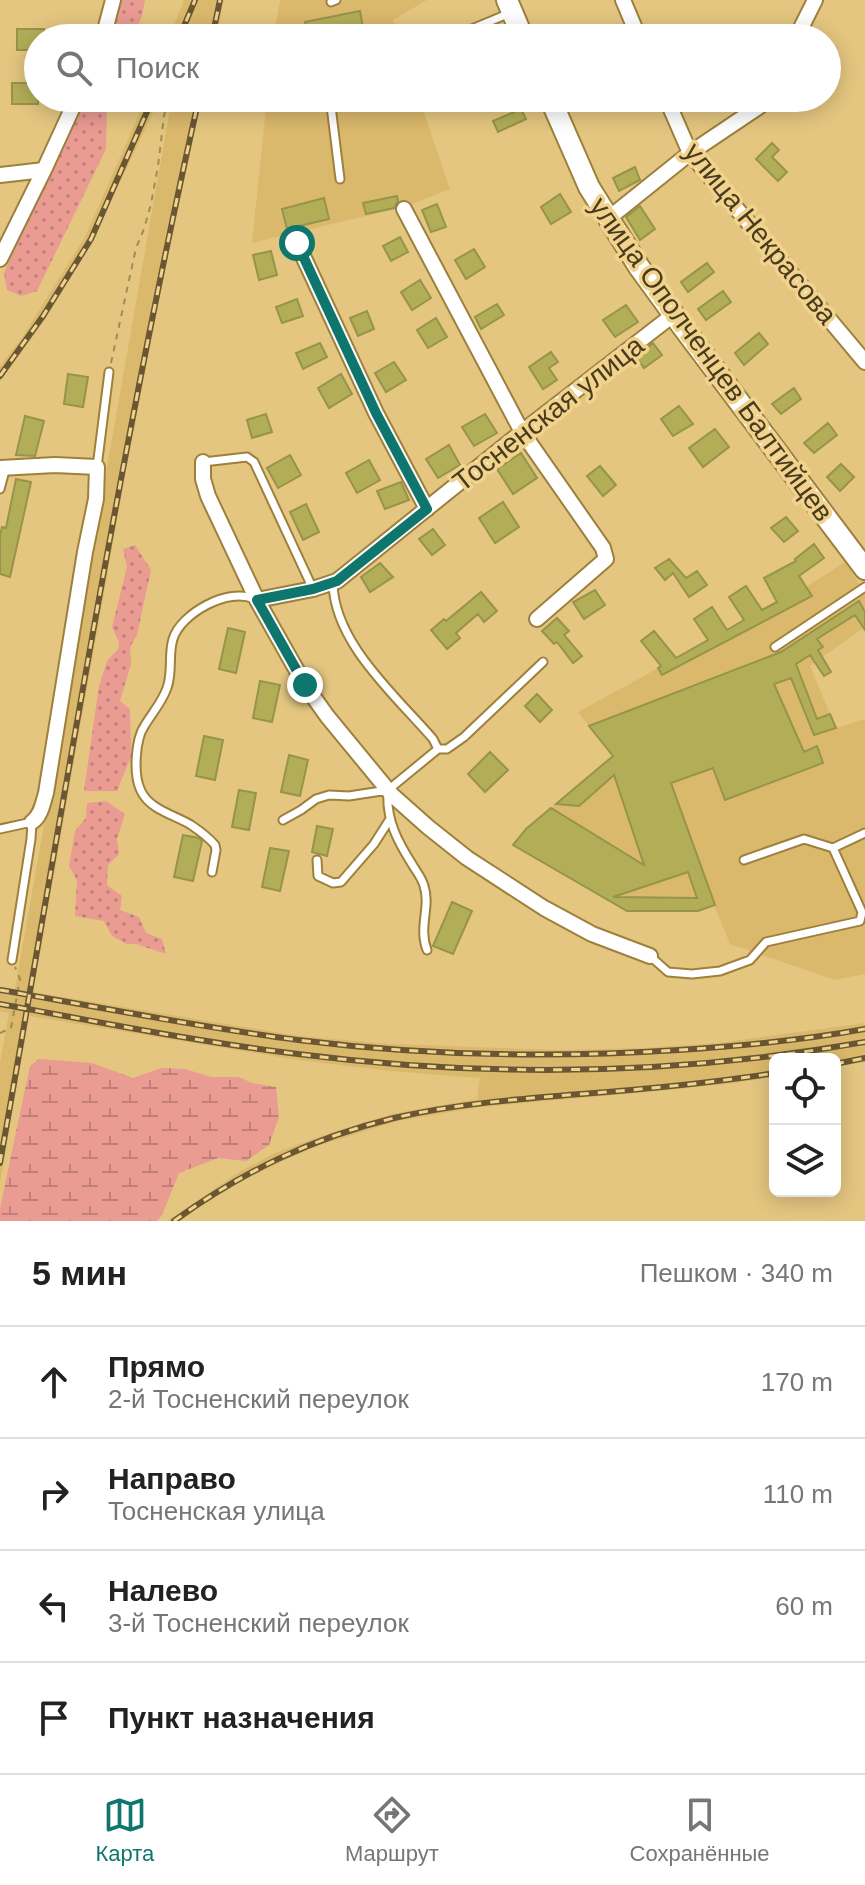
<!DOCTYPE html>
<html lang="ru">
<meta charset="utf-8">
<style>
body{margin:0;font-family:Helvetica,sans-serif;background:#f6f6f6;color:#222}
.controls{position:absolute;right:24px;bottom:24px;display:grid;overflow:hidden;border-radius:12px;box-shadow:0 4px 20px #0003}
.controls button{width:72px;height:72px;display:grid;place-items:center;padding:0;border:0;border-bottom:2px solid #e0e0e0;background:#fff;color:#222;font:40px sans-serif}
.stop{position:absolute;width:24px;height:24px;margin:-18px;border:6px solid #0f766e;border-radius:50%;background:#fff}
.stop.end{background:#0f766e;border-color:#fff;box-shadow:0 2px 8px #0008}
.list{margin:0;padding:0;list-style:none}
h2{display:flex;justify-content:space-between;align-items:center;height:104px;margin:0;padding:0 32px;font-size:34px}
h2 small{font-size:26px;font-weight:400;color:#767676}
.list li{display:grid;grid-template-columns:52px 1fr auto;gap:24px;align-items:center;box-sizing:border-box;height:112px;padding:0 32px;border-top:2px solid #e0e0e0}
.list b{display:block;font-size:30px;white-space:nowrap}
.list p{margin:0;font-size:26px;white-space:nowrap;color:#767676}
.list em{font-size:26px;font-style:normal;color:#767676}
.icon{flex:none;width:44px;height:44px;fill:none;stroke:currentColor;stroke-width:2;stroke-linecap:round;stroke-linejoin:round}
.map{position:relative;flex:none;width:865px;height:1221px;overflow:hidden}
.search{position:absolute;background:#fff;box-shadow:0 4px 20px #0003;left:24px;right:24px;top:24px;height:88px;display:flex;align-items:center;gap:20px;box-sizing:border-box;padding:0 28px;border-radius:44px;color:#767676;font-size:30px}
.sheet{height:552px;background:#fff}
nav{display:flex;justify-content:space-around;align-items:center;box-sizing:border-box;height:112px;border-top:2px solid #e0e0e0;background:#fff;font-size:22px;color:#767676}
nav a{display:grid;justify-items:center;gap:4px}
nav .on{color:#0f766e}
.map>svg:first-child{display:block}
</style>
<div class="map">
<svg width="865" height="1221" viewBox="0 0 865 1221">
<defs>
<pattern id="grass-dots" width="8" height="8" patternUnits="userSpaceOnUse" patternTransform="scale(2)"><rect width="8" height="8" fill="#ea9b92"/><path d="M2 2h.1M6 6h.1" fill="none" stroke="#c08077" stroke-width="1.8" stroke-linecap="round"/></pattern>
<pattern id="wetland-marsh" width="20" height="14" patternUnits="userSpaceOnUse" patternTransform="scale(2)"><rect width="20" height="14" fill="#ea9b92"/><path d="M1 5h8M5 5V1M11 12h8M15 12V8" fill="none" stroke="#c08077"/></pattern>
</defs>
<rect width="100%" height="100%" fill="#e4c680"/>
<path fill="#dbb96c" d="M 184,0 L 224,0 L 216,38 L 169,38 Z
M 280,0 L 427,0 L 393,20 L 399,38 L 273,38 Z
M 146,98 L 160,98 L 93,239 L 47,317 L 0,382 L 0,366 L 21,339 L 85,237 Z
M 172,98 L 202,98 L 172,235 L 126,469 L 33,992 L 299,1036 L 390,1044 L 560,1050 L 642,1048 L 717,1043 L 865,1023 L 865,1062 L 835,1067 L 835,1059 L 775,1059 L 775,1077 L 728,1084 L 649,1092 L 481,1107 L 398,1121 L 320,1145 L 285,1160 L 246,1179 L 201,1206 L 181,1221 L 167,1221 L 241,1171 L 277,1152 L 316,1138 L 391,1114 L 477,1099 L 480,1078 L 390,1071 L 298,1060 L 29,1016 L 0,1183 L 0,1062 L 9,1013 L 0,1011 L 0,987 L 15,989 Z
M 267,98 L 419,98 L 450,189 L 404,207 L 252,243 Z
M 845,562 L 865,593 L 865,627 L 810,666 L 836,728 L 865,719 L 865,974 L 835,980 L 730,944 L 714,905 L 688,911 L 627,911 L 513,845 L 526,829 L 613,756 L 578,712 L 806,587 Z"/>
<path fill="url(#grass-dots)" d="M 119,0 L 145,0 L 142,16 L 132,38 L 108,38 Z
M 81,98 L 107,98 L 106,149 L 37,291 L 21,296 L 7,290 L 4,273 Z
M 135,545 L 151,570 L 137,635 L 130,647 L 131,664 L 120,701 L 130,709 L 131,757 L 117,791 L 84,791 L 99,686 L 107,661 L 119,648 L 119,642 L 112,627 L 127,567 L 123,549 Z
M 106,801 L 125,814 L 117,839 L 119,854 L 108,865 L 107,885 L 122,896 L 120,910 L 139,917 L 146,933 L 162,939 L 166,954 L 136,944 L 127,944 L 112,936 L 104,921 L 75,916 L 77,880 L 69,866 L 75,831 L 86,818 L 87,803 Z"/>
<path fill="url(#wetland-marsh)" d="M 39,1059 L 92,1063 L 133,1078 L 161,1068 L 185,1069 L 211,1077 L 239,1077 L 252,1083 L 276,1087 L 279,1117 L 269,1145 L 246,1161 L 218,1158 L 179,1173 L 162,1215 L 157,1221 L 0,1221 L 0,1208 L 30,1066 Z"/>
<path fill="#b2ae57" stroke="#97934b" stroke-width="2" fill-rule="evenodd" d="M 360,11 L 364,34 L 345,38 L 308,38 L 305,22 Z
M 17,29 L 44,29 L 44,38 L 38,38 L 38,50 L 17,50 Z
M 12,83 L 38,83 L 38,104 L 12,104 Z
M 521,109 L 526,119 L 498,132 L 493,121 Z
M 772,143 L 779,150 L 772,157 L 787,172 L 778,181 L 756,159 Z
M 635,167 L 640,180 L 619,191 L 613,178 Z
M 560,194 L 571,212 L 551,224 L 541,207 Z
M 397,196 L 398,201 L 394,208 L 366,214 L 363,203 Z
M 324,198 L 329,219 L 287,229 L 282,209 Z
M 437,204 L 446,227 L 431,232 L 422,210 Z
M 640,206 L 655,229 L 640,240 L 626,217 Z
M 400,237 L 408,252 L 391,261 L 383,246 Z
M 474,249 L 485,267 L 466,279 L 455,260 Z
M 271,251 L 277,275 L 259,280 L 253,255 Z
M 707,263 L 714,272 L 688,292 L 681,282 Z
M 420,280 L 431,298 L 412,310 L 401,292 Z
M 723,291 L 731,302 L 706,320 L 698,309 Z
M 297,299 L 303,316 L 282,323 L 276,307 Z
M 497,304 L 504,315 L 481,329 L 475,317 Z
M 626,305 L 638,322 L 615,337 L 603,320 Z
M 367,311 L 374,329 L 358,336 L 350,318 Z
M 436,318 L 447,337 L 428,348 L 417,330 Z
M 759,333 L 768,344 L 744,365 L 735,353 Z
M 320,343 L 327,357 L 303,369 L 296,353 Z
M 653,343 L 662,355 L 644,368 L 636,357 Z
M 551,352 L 558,362 L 549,368 L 557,380 L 543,389 L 529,367 Z
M 394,362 L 406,380 L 386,392 L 375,373 Z
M 68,374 L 88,377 L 83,407 L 64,404 Z
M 341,374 L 352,394 L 329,408 L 318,388 Z
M 794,388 L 801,399 L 781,414 L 772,404 Z
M 679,406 L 693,424 L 673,436 L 661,419 Z
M 266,414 L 272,432 L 252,438 L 247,420 Z
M 485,414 L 497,433 L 474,446 L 462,427 Z
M 25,416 L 44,421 L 35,456 L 16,455 Z
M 828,423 L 837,435 L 814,453 L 804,443 Z
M 715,429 L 729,447 L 703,467 L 689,448 Z
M 449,445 L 460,465 L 438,478 L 426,459 Z
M 521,453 L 537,478 L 513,494 L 497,469 Z
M 290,455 L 301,475 L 278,488 L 267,468 Z
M 369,460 L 380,480 L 357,493 L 346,473 Z
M 841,464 L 854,477 L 840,491 L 827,477 Z
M 600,466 L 616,485 L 603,496 L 587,476 Z
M 16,479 L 31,482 L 10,577 L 0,574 L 0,535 L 2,527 L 6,528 Z
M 401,482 L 409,500 L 385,509 L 377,491 Z
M 503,502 L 519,527 L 495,543 L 479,518 Z
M 306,504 L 319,532 L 303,540 L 290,512 Z
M 786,517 L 798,531 L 784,542 L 771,528 Z
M 433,529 L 445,545 L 432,555 L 419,539 Z
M 814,544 L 824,558 L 799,576 L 812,596 L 662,675 L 658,668 L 661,666 L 641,641 L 654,631 L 676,658 L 708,640 L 694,619 L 712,607 L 727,630 L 744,620 L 729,597 L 746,586 L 762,610 L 777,602 L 764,578 L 796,561 L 795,559 Z
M 669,559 L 686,578 L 697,571 L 707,585 L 689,597 L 673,573 L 665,580 L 655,568 Z
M 380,563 L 393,577 L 370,592 L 361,577 Z
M 595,590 L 605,605 L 584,619 L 573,602 Z
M 481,592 L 497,611 L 484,622 L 478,614 L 456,633 L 460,638 L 447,649 L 431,630 L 444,619 L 446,621 Z
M 859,601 L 865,612 L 865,630 L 855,615 L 817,639 L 823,647 L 818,650 L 831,672 L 824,676 L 810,655 L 796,664 L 817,719 L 830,714 L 836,728 L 814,735 L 791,678 L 774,684 L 804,752 L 817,746 L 823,763 L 725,800 L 713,768 L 671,783 L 715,905 L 698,911 L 627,911 L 513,845 L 526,829 L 551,808 L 644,865 L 614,775 L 579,806 L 556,804 L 613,756 L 589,726 L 781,652 ZM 688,872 L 697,898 L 613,897 Z
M 557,618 L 569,631 L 564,635 L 582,656 L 573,663 L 557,642 L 554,644 L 542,631 Z
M 228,628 L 245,632 L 236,673 L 219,669 Z
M 260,681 L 280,685 L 272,722 L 253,718 Z
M 537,694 L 552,710 L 540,722 L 525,706 Z
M 204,736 L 223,740 L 215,780 L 196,776 Z
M 490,752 L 508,770 L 485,792 L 468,774 Z
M 289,755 L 308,760 L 300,796 L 281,792 Z
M 239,790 L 256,793 L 249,830 L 232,827 Z
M 317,826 L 333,829 L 327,856 L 312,852 Z
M 183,835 L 199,838 L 202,841 L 193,881 L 174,877 Z
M 270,848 L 289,851 L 280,891 L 262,887 Z
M 452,902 L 472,911 L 453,954 L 433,946 Z"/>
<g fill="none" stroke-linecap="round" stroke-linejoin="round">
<g stroke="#9d803c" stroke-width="11">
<path id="lane" d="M 331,2 L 336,0
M 450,38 L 510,13
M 330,98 L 340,179
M 203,462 L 247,457 L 254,462 L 313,589
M 97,467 L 109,372
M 0,489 L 6,467
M 333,583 C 334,643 396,696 433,739 L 438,749
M 775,647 L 865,587
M 388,792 C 386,820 398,842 412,864 C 416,871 422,878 424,886 C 431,907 418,927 427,950
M 283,820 L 301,810 L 316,799 L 329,795 L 349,796 L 388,790 L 438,749 L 447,749 L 464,737 L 543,662
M 0,829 L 32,822 L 31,839 L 12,960
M 317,860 L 318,876 L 333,883 L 341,882 L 374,844 L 390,819
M 744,860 L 804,839 L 833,848
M 212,872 L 216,850 L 215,845 C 208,837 200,831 191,825 C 175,815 150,810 141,791 C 133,775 135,739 145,725 C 153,712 162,702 167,688 C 173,672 168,655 173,639 C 181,613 229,587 254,599
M 650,956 L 668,972 L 692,974 L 720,971 L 750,960 L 766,942 L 860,921 L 862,912 L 833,848 L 865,833"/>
</g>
<g stroke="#9d803c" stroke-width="18">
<path id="street" d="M 623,0 L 639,38
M 103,38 L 113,0
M 796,38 L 815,0
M 666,98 L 690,153 L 865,362
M 0,175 L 44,170
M 404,209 L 522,432 L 603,548 L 606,559 L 537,619
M 609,218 L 690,153 L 760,106 L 764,98
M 297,243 L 376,413 L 427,509
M 0,259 L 44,170 L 77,98
M 203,462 L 203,479 L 208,496 L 257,600 L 305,685 L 327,716 L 392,795 L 428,827 L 467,858 L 544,908 L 592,934 L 650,956
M 0,468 L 55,465 L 97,467 L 96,499 L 85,552 L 46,793 C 43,803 41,816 32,822
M 257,600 L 313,589 L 337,581 L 522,432 L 673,315"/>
</g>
<g stroke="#9d803c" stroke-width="24">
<path id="secondary" d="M 507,0 L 523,38
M 550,98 L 589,187 L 639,267 L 682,326 L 865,569"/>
</g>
<path stroke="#a28b56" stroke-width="2" stroke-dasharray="6 6" stroke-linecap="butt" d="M 111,363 L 136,248 L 144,229 L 151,204 L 158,166 L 164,116 L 168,98
M 0,1033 L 11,1028 L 20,979 L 15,967"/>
<use href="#lane" stroke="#fff" stroke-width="7"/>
<use href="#street" stroke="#fff" stroke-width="14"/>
<use href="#secondary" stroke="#fff" stroke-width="20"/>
<g stroke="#685732" stroke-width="6">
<path id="rail" d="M 179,38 L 195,0
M 212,38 L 220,0
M 0,376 L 43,316 L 91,239 L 153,98
M 0,990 C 99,1007 198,1027 298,1040 C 425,1056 552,1058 679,1050 C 741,1046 804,1040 865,1029
M 0,1004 C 99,1022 198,1042 298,1054 C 486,1078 679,1075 865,1042
M 835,1064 L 865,1058
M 0,1163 C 63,807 120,450 199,98
M 174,1221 C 242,1172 312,1138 394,1118 C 455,1104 518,1099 581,1094 C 646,1089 711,1083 775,1073"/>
</g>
<use href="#rail" stroke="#f2d38d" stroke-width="3" stroke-dasharray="9" stroke-linecap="butt"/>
</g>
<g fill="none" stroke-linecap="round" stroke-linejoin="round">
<path stroke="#0f766e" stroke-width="10" d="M 297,243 L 376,413 L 427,509 L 337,581 L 313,589 L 257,600 L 305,685"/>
</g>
<g text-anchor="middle" stroke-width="7" stroke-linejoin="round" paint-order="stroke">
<g font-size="28" fill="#483b1e" stroke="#f2d38d">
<text transform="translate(761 233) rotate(51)" y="10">улица Некрасова</text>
<text transform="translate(712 359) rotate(54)" y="10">улица Ополченцев Балтийцев</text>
<text transform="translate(548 413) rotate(-38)" y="10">Тосненская улица</text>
</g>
</g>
</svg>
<div class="controls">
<button><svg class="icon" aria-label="locate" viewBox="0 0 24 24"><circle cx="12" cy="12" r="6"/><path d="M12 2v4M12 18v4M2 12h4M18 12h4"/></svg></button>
<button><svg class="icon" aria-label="layers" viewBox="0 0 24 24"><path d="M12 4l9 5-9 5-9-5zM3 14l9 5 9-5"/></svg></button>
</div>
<div class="stop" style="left:297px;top:243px"></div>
<div class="stop end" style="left:305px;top:685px"></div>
<div class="search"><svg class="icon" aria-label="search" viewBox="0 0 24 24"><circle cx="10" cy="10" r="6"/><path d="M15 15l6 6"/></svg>Поиск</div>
</div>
<section class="sheet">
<h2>5 мин<small>Пешком · 340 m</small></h2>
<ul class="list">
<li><svg class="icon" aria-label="ahead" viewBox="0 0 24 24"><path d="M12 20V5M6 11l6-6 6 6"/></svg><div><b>Прямо</b><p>2-й Тосненский переулок</p></div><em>170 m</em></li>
<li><svg class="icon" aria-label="right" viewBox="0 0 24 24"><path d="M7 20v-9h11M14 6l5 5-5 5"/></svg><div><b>Направо</b><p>Тосненская улица</p></div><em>110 m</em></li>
<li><svg class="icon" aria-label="left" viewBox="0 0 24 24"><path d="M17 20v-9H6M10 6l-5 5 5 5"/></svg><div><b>Налево</b><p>3-й Тосненский переулок</p></div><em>60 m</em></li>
<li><svg class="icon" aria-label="arrive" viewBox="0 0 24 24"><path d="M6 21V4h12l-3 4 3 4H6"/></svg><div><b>Пункт назначения</b></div></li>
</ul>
</section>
<nav>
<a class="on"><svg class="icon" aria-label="map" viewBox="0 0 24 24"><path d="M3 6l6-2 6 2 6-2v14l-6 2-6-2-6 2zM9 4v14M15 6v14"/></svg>Карта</a>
<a><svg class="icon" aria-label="directions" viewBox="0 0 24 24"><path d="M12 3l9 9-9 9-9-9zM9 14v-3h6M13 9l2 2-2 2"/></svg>Маршрут</a>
<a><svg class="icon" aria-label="saved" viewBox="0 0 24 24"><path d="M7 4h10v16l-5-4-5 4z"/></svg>Сохранённые</a>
</nav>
